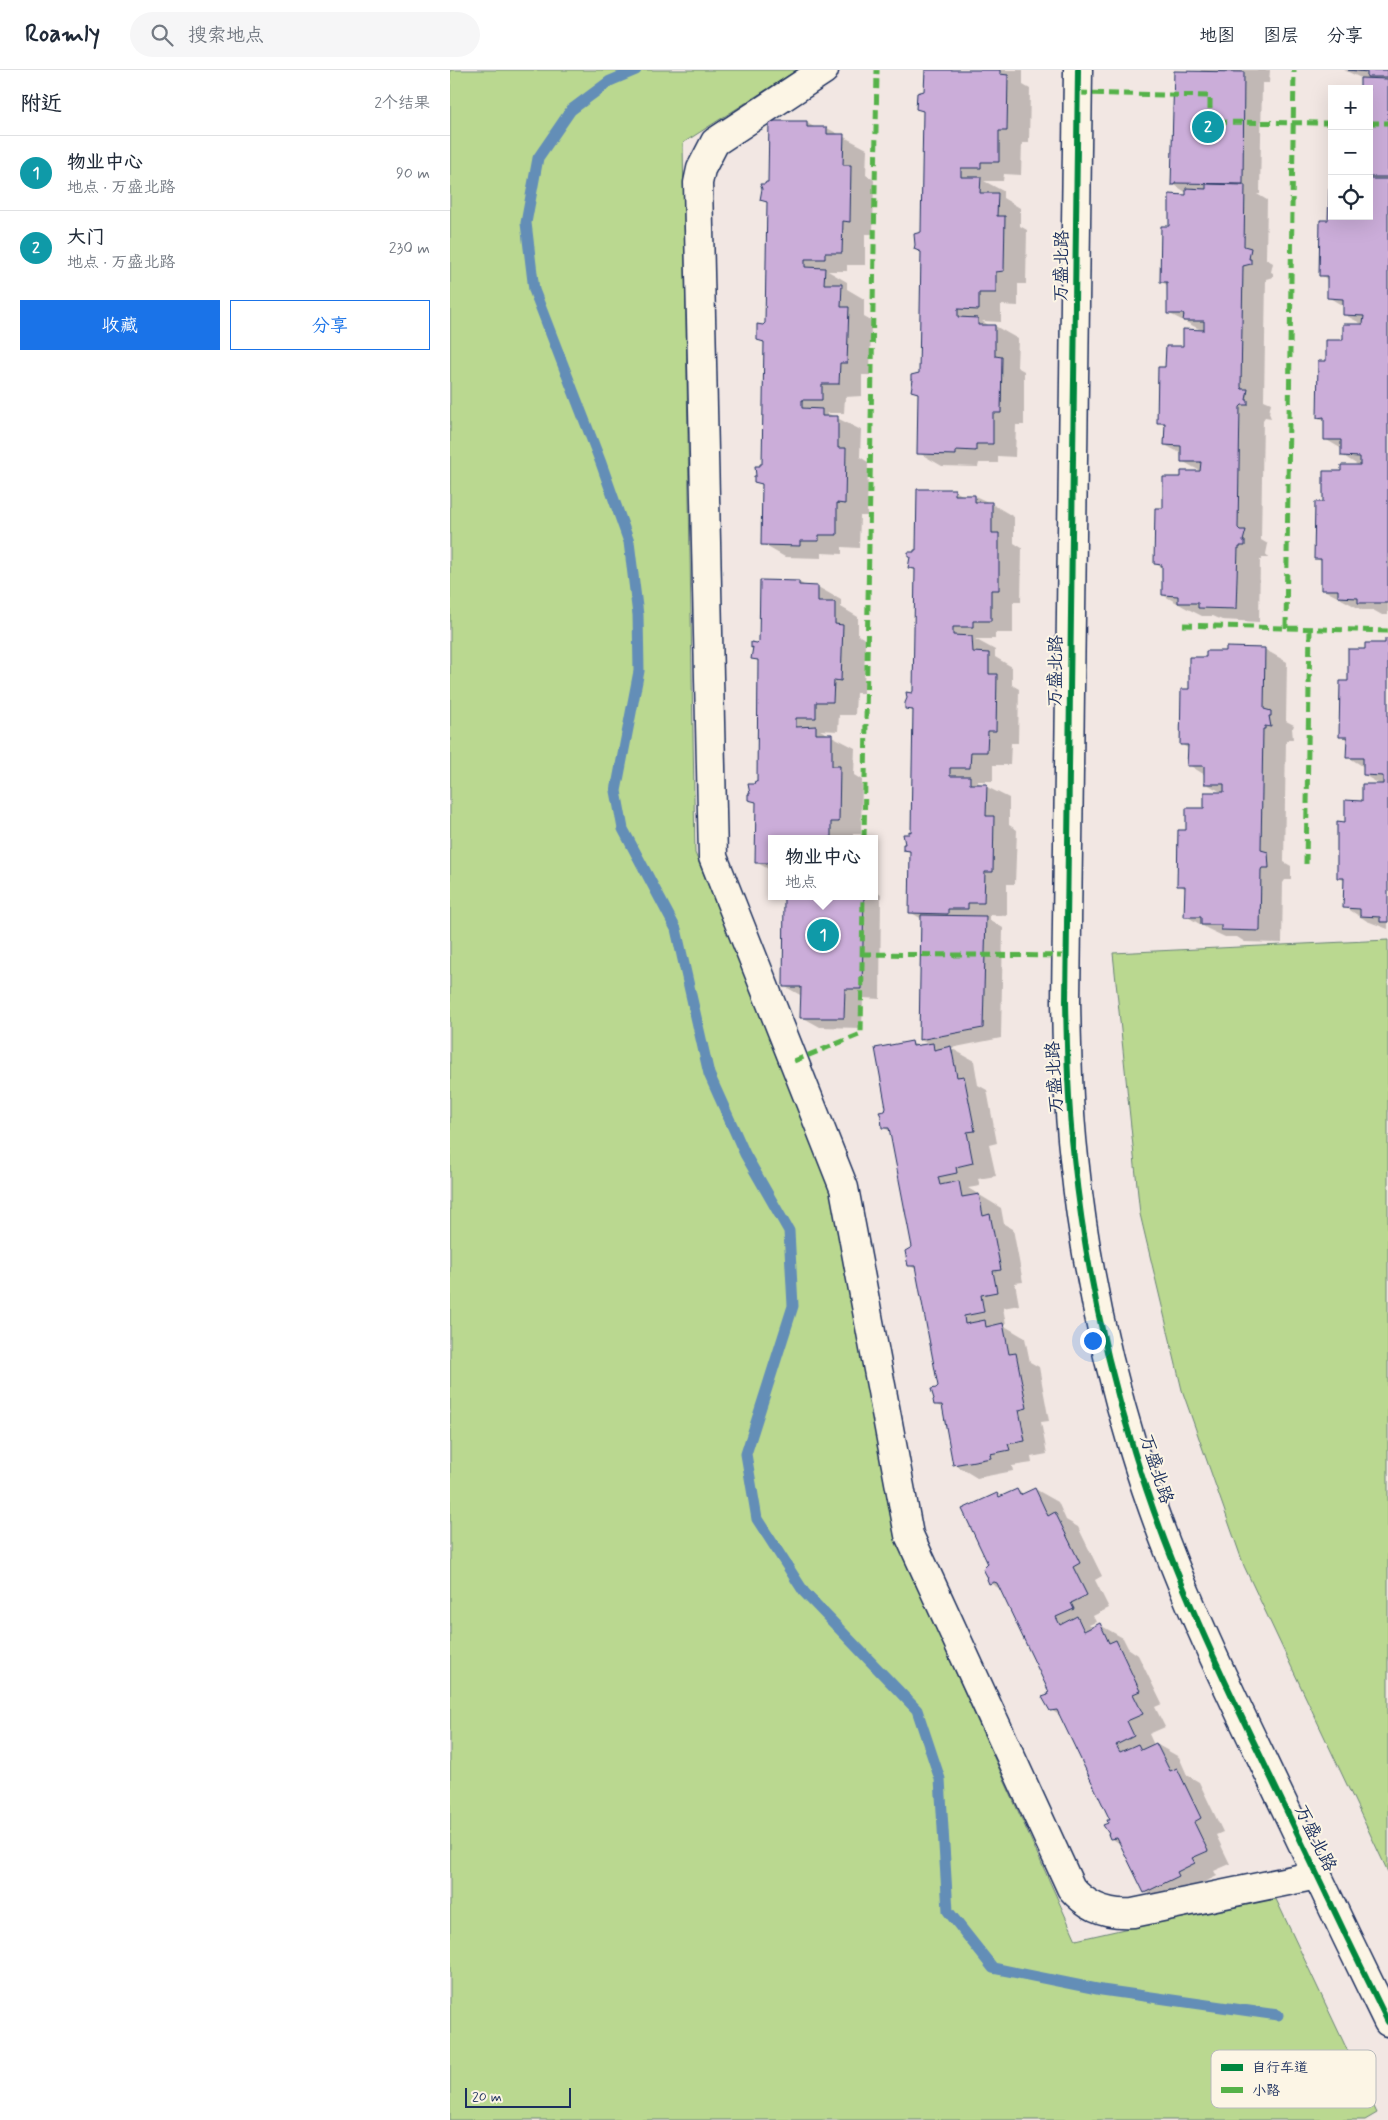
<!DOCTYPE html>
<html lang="zh">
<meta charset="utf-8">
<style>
body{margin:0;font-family:Mynerve,"LXGW WenKai TC",sans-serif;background:#f6f6f7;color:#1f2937}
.controls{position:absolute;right:15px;top:15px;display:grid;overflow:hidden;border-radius:0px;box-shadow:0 5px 20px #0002}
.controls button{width:45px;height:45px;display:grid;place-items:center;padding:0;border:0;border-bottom:1px solid #e0e1e3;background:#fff;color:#1f2937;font:25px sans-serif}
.scale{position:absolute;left:15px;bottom:12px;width:106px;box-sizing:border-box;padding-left:5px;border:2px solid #1b2f5e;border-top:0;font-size:14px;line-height:18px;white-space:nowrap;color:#1b2f5e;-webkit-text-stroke:4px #fcf5e5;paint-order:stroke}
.you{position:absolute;left:642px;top:1270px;width:18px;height:18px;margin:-12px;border:4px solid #fff;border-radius:50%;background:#1a73e8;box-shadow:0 0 0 8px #1a73e833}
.badge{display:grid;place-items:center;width:32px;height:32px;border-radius:50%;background:#1a73e8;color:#fff;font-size:16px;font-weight:700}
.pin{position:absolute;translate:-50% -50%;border:2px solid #fff;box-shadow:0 1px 5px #0006}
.popup{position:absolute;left:318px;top:765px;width:110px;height:65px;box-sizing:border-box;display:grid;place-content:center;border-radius:0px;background:#fff;filter:drop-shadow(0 1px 4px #0005);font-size:16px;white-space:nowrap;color:#747a83}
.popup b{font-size:19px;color:#1f2937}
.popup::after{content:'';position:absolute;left:50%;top:100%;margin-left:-10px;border:10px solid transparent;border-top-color:#fff}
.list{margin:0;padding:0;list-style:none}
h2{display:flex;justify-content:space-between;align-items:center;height:65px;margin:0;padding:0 20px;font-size:21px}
h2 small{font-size:16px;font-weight:400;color:#747a83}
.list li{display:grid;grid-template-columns:32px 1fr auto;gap:15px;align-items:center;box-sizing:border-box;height:75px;padding:0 20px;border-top:1px solid #e0e1e3}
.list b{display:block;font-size:19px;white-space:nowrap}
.list p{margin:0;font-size:16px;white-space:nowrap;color:#747a83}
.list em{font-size:16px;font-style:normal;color:#747a83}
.actions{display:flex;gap:10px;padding:15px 20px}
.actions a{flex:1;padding:11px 0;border:1px solid #1a73e8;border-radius:0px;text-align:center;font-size:18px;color:#1a73e8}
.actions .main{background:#1a73e8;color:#fff}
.icon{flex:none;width:28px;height:28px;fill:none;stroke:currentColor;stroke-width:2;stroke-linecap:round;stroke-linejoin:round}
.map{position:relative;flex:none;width:938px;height:2050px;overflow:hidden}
header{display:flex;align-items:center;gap:30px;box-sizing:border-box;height:70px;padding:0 25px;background:#fff;border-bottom:1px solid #e0e1e3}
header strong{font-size:24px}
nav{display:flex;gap:28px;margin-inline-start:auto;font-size:18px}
.search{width:350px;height:45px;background:#f6f6f7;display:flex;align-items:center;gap:12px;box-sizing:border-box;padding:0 18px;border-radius:28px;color:#747a83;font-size:19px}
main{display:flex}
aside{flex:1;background:#fff}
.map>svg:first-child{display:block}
</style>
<header>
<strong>Roamly</strong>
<div class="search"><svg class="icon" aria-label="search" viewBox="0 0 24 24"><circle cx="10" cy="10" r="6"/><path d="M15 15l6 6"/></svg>搜索地点</div>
<nav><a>地图</a><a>图层</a><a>分享</a></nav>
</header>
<main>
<aside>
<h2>附近<small>2个结果</small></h2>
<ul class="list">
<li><span class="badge" style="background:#0f9aa8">1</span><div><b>物业中心</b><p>地点 · 万盛北路</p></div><em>90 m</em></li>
<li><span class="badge" style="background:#0f9aa8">2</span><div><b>大门</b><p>地点 · 万盛北路</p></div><em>230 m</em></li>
</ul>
<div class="actions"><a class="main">收藏</a><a>分享</a></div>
</aside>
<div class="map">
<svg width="938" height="2050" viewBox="0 0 938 2050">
<rect width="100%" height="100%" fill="#f2e7e3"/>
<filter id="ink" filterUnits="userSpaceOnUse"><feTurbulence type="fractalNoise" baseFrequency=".02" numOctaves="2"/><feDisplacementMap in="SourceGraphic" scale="10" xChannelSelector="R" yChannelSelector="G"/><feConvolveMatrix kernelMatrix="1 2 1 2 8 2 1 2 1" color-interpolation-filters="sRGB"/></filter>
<g filter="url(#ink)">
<path fill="#bad890" stroke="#6a8477" d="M 0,0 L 347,0 L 233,73 L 245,783 L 381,1116 L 444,1465 L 626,1870 L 824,1825 L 927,2043 L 915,2050 L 0,2050 Z
M 938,870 L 938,1802 L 794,1496 L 732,1320 L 690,1144 L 663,883 Z"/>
<path fill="#0003" d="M 476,0 L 573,0 L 573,15 L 580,19 L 579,73 L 572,73 L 571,105 L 554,104 L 553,111 L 534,111 L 553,121 L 553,128 L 570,138 L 570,156 L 577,160 L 576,214 L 568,214 L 568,236 L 551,235 L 551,252 L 532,251 L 540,256 L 545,256 L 568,269 L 567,297 L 574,301 L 574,355 L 566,355 L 565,387 L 548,386 L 548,393 L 529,393 L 528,397 L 492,396 L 469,383 L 470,324 L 463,320 L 470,304 L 472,183 L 465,179 L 473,163 L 474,42 L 468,38 L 476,22 Z
M 750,0 L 820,0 L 819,13 L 812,13 L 810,124 L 807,124 L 817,130 L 816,189 L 823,193 L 821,202 L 823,203 L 823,207 L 816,209 L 814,330 L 821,333 L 819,343 L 821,348 L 815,347 L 813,350 L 811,470 L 818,474 L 816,484 L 818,488 L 812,488 L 812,490 L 810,490 L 809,552 L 772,550 L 763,546 L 752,546 L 736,538 L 713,525 L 713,498 L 706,494 L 714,439 L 732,408 L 752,402 L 732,391 L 732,384 L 715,375 L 716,356 L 708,352 L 717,299 L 734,277 L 753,261 L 718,243 L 718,216 L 711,211 L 720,157 L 737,126 L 737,123 L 723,114 L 755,3 Z
M 894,0 L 938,0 L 938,545 L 932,545 L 923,540 L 912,540 L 872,519 L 873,492 L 865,488 L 874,434 L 892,403 L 911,397 L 892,385 L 892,379 L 875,369 L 875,351 L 868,347 L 877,293 L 894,271 L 914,255 L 895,245 L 895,237 L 878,227 L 878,210 L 871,205 L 882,146 L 919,146 L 919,19 L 911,19 L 911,8 Z
M 357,53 L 366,58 L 377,58 L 417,79 L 416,105 L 424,110 L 423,164 L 415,164 L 415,195 L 397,195 L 397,201 L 378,201 L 397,212 L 397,219 L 414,229 L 414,247 L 421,251 L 420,305 L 412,305 L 412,326 L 395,327 L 394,343 L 377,343 L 411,360 L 410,387 L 418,392 L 417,446 L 410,446 L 409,478 L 392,477 L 392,484 L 372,483 L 372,488 L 335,487 L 312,474 L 313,415 L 306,411 L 314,395 L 316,274 L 309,270 L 316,253 L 318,133 L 311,129 Z
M 468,420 L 505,421 L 514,426 L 525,426 L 542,434 L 564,447 L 564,473 L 572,478 L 571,532 L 563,532 L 563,563 L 545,563 L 545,569 L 525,569 L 545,580 L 545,587 L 562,597 L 562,615 L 569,619 L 568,673 L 561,673 L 560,695 L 543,695 L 543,711 L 525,711 L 559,728 L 559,755 L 567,760 L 565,814 L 557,814 L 557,846 L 540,845 L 540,850 L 553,858 L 551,968 L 501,978 L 524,991 L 528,1015 L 537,1020 L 547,1073 L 539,1075 L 546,1106 L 528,1109 L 530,1116 L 518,1118 L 551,1138 L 554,1154 L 563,1159 L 573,1212 L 565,1213 L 569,1235 L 553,1238 L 556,1254 L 553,1255 L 575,1268 L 580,1292 L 589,1297 L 599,1351 L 591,1352 L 597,1384 L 581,1387 L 582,1393 L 562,1396 L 563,1401 L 527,1408 L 504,1394 L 494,1339 L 485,1334 L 489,1316 L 467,1200 L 459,1195 L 464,1178 L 441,1062 L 433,1057 L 435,1042 L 462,973 L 468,976 L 479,974 L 470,970 L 472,849 L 460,842 L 462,783 L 454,779 L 456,769 L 454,768 L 454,765 L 460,765 L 462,763 L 464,642 L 457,638 L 465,621 L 466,501 L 459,497 L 467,481 Z
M 349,512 L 357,517 L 368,517 L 391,530 L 391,537 L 408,547 L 408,565 L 415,569 L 414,623 L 406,623 L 405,645 L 389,645 L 388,661 L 370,660 L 405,678 L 404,705 L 412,710 L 411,764 L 403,764 L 403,769 L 322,769 L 322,801 L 306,792 L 307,733 L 300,729 L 308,713 L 310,592 L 302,588 L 303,574 L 308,574 Z
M 936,570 L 938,570 L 938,859 L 917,851 L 895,837 L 895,811 L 888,807 L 897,753 L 914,732 L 933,716 L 914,705 L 914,697 L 898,687 L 898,670 L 890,666 L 899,612 L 916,581 L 936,574 Z
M 814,579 L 837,592 L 836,651 L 844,655 L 843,658 L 842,658 L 843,669 L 838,669 L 838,671 L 836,671 L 834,792 L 841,796 L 841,810 L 835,810 L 833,813 L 832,873 L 795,872 L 787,867 L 775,867 L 758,859 L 736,846 L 736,819 L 729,815 L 737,761 L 773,723 L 755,713 L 755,705 L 739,695 L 739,679 L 731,674 L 740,620 L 758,589 Z
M 424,807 L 426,808 L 426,821 L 431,824 L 430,929 L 413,928 L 412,958 L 370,957 L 352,947 L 352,926 L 334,916 L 335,826 L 424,826 Z
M 585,1419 L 608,1432 L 616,1450 L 628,1457 L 652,1506 L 645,1510 L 659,1538 L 643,1546 L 646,1552 L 639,1555 L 644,1558 L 650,1555 L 673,1568 L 678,1578 L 688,1585 L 712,1634 L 705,1637 L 715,1657 L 699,1664 L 704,1675 L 706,1674 L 729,1687 L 737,1705 L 749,1712 L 773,1762 L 766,1765 L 780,1794 L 764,1801 L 767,1806 L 749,1815 L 751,1819 L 718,1835 L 695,1822 L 672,1775 L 661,1768 L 661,1751 L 612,1647 L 601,1640 L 601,1623 L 552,1520 L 540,1513 L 540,1495 L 547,1424 L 552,1427 L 567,1420 L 574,1425 Z"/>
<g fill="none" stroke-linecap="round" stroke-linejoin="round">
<path stroke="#648eb7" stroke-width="11" d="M 186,0 L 160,11 L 121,40 L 88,88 L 76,153 L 84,220 L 151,393 L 179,472 L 188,545 L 189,601 L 166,721 L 173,759 L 226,859 L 259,1004 L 295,1084 L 339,1161 L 343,1236 L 296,1384 L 307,1449 L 354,1522 L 467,1640 L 490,1709 L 498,1841 L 543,1898 L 652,1920 L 828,1945"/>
</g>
<path fill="#cbadd9" stroke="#1b2f5e" d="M 475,0 L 550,0 L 550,4 L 558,5 L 557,61 L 549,61 L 549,92 L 531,92 L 531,98 L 511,98 L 511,107 L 531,107 L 530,123 L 548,123 L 547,146 L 555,146 L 554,201 L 546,202 L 546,223 L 529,223 L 529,240 L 508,239 L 508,247 L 528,248 L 528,255 L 545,255 L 545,286 L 552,287 L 551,343 L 543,343 L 543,374 L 526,374 L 526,381 L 506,380 L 506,385 L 467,384 L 468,323 L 461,321 L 463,310 L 461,310 L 461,305 L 469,303 L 471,182 L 464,179 L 465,175 L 464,164 L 471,162 L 473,41 L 466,39 L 467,23 L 474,21 Z
M 898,0 L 938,0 L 938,7 L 917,7 L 917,2 Z
M 724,1 L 794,2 L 793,114 L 725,113 L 725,115 L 721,115 Z
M 910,8 L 938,9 L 938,107 L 919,107 L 919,19 L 910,19 Z
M 319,51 L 357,51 L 357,57 L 377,57 L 377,64 L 394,64 L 393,95 L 401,95 L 400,152 L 393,151 L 392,183 L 375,183 L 375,189 L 355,189 L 355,197 L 375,198 L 374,214 L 392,214 L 391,237 L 399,237 L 397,293 L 390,293 L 389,314 L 372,314 L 372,330 L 352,330 L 352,338 L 372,339 L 372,346 L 388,346 L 388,378 L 396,378 L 395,434 L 387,433 L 387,465 L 369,465 L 369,471 L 350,471 L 350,476 L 311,475 L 312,414 L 304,412 L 304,406 L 306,406 L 305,396 L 310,396 L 310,394 L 312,394 L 314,272 L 307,270 L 307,254 L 313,255 L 315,253 L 317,132 L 310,130 L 312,119 L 310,114 L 315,114 L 316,112 L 318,112 Z
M 919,109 L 938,109 L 938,533 L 908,533 L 908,528 L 888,527 L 888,520 L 871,520 L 871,489 L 864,489 L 865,432 L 873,432 L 873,401 L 891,401 L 891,395 L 910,395 L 910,387 L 891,386 L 891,370 L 874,370 L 874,347 L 867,348 L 868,291 L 876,291 L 876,270 L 893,270 L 893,254 L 913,254 L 914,246 L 893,245 L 893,229 L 877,228 L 877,206 L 869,206 L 870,150 L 878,150 L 879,119 L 882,119 L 882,146 L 919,146 Z
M 756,114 L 795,115 L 794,176 L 801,178 L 799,189 L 801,189 L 801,194 L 793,196 L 791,317 L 792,319 L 798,319 L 796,330 L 798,330 L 798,335 L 792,335 L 790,337 L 788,458 L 790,460 L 796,460 L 793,471 L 795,471 L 795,476 L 790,476 L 790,478 L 788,478 L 786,539 L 748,538 L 748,533 L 728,533 L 728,526 L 712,525 L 712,495 L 704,494 L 705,438 L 713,438 L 713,407 L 731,407 L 731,401 L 750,401 L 751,392 L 731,392 L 731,376 L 714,375 L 715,353 L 707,353 L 708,297 L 715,297 L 716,276 L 733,276 L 733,259 L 754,260 L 754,251 L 733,251 L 734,244 L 717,244 L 717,212 L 710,212 L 711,156 L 719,156 L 719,124 L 736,125 L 736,118 L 756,119 Z
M 467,419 L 505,419 L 505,425 L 525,425 L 525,432 L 542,432 L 542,463 L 549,463 L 549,520 L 541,520 L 541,551 L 523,551 L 523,557 L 503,557 L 503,565 L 522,566 L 523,582 L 539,583 L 539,604 L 547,604 L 546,661 L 538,661 L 537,682 L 521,682 L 520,698 L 500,698 L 500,706 L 520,706 L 520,714 L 537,714 L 536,746 L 544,746 L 543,802 L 535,802 L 534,833 L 518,833 L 518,839 L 498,839 L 498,844 L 459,843 L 460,781 L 453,780 L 453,774 L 455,774 L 453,764 L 459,764 L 459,761 L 461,762 L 463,640 L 455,639 L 455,633 L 457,628 L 456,622 L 462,623 L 463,621 L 465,499 L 458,498 L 460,487 L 458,487 L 458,482 L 464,482 L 464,480 L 466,480 Z
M 310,510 L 349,511 L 349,515 L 368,516 L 368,532 L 385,532 L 385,554 L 393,555 L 391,611 L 384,610 L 383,632 L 366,632 L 366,648 L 346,648 L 346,657 L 366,656 L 366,664 L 382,664 L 382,696 L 390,696 L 389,752 L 381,752 L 381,769 L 322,769 L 322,793 L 305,793 L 306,732 L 298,730 L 298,724 L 300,724 L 298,714 L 304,714 L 305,711 L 307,712 L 308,590 L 301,589 L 303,577 L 301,578 L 301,572 L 307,573 L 309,571 Z
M 935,569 L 938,569 L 938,852 L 930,852 L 930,847 L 910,846 L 910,839 L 893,838 L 894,808 L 887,808 L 887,751 L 895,752 L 895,730 L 912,731 L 912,714 L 933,714 L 933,706 L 913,705 L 913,688 L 896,688 L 897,667 L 889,667 L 890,611 L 898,611 L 898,579 L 915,579 L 915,573 L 935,573 Z
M 776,577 L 815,578 L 814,639 L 821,641 L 821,646 L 819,646 L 821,657 L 815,656 L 815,659 L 813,659 L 811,780 L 818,782 L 819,798 L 812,798 L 811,800 L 810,861 L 771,860 L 771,855 L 751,855 L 751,847 L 734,847 L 735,816 L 727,816 L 728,760 L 736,760 L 736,738 L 754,738 L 754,722 L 774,722 L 774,714 L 754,714 L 754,696 L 737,696 L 738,675 L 730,675 L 731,619 L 739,619 L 739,587 L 756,587 L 756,581 L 776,581 Z
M 334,826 L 414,826 L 412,919 L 395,919 L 394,948 L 350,948 L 351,917 L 333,917 Z
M 471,845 L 536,846 L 533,958 L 469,970 Z
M 462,971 L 463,976 L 483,973 L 484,980 L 501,976 L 507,1007 L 514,1006 L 525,1061 L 517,1062 L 523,1093 L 506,1097 L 507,1103 L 488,1107 L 490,1115 L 509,1111 L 512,1127 L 529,1124 L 533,1146 L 540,1144 L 551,1200 L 543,1201 L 547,1222 L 531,1225 L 534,1242 L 514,1246 L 515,1254 L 535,1250 L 536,1257 L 553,1253 L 559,1284 L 566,1283 L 577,1338 L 569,1340 L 575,1371 L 558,1374 L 560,1380 L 540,1384 L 541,1388 L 503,1395 L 492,1335 L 484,1335 L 483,1330 L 484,1329 L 481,1319 L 486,1318 L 488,1316 L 465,1196 L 458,1196 L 455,1181 L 462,1177 L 439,1058 L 432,1058 L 431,1046 L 429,1042 L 435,1041 L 436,1038 L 425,978 Z
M 585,1418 L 598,1446 L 605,1442 L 630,1493 L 623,1497 L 637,1525 L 621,1533 L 624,1539 L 606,1547 L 610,1555 L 627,1546 L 634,1561 L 650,1553 L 659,1573 L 666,1570 L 690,1621 L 683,1624 L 693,1644 L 677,1651 L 684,1666 L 666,1675 L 670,1682 L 688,1674 L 691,1680 L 706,1673 L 720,1701 L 727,1698 L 751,1748 L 744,1752 L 758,1781 L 742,1788 L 745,1793 L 727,1802 L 729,1806 L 694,1823 L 667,1768 L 660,1769 L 658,1764 L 659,1764 L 653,1755 L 658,1753 L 657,1750 L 660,1750 L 607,1640 L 600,1641 L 592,1627 L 598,1625 L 597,1623 L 599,1622 L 547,1513 L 544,1512 L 539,1514 L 537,1509 L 538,1508 L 533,1499 L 538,1494 L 512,1439 L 547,1423 L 549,1427 L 567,1419 L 570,1425 Z"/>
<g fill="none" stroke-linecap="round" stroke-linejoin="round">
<g stroke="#1b2f5e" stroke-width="31">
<path id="minor" d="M 374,0 L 265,72 L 251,99 L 248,113 L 263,787 L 394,1118 L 459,1465 L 621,1818 C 637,1837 658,1845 683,1843 L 867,1805
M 628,0 L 616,931 C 617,983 618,1036 624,1088 C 634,1187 655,1286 684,1381 C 716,1487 763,1588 811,1687 C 853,1776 895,1864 938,1952"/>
</g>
<use href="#minor" stroke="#fcf5e5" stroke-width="28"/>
<path stroke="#55b248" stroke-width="5" stroke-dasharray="10 5" stroke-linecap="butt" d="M 628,23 L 760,26 L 760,52 L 882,53
M 919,53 L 938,53
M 733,555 L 938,561
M 836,558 L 844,0
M 414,769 L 427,0
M 856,794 L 860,559
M 412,884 L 617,886
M 344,991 L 411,964 L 413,826"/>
<g stroke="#fcf5e5" stroke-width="9">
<path id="cycleway" d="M 628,0 L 616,931 C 617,983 618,1036 624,1088 C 634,1187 655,1286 684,1381 C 716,1487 763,1588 811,1687 C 853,1776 895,1864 938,1952"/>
</g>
<use href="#cycleway" stroke="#00873e" stroke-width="6"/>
</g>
</g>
<g text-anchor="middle" stroke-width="4" stroke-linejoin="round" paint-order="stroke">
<g font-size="18" fill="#1b2f5e" stroke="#fcf5e5">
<text transform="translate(611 196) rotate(-89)" y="6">万盛北路</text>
<text transform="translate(605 601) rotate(-89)" y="6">万盛北路</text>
<text transform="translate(604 1007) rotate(-93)" y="6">万盛北路</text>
<text transform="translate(707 1399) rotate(72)" y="6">万盛北路</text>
<text transform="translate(866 1768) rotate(64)" y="6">万盛北路</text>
</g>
</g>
<rect x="761" y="1980" width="165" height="58" rx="8" fill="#fcf5e5" stroke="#b8babc" stroke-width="1"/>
<rect x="771" y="1994" width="22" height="7" fill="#00873e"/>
<rect x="771" y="2017" width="22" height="6" fill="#55b248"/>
<g font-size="14" fill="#1b2f5e">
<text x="802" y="2002">自行车道</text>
<text x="802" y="2025">小路</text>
</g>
</svg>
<div class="controls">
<button>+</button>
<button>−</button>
<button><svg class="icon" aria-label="locate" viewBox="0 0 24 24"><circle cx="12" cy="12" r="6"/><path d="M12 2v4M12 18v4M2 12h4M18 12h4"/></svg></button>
</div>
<div class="scale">20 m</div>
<div class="you"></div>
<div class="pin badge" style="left:373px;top:865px;background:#0f9aa8">1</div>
<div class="popup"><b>物业中心</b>地点</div>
<div class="pin badge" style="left:758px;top:57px;background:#0f9aa8">2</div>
</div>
</main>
